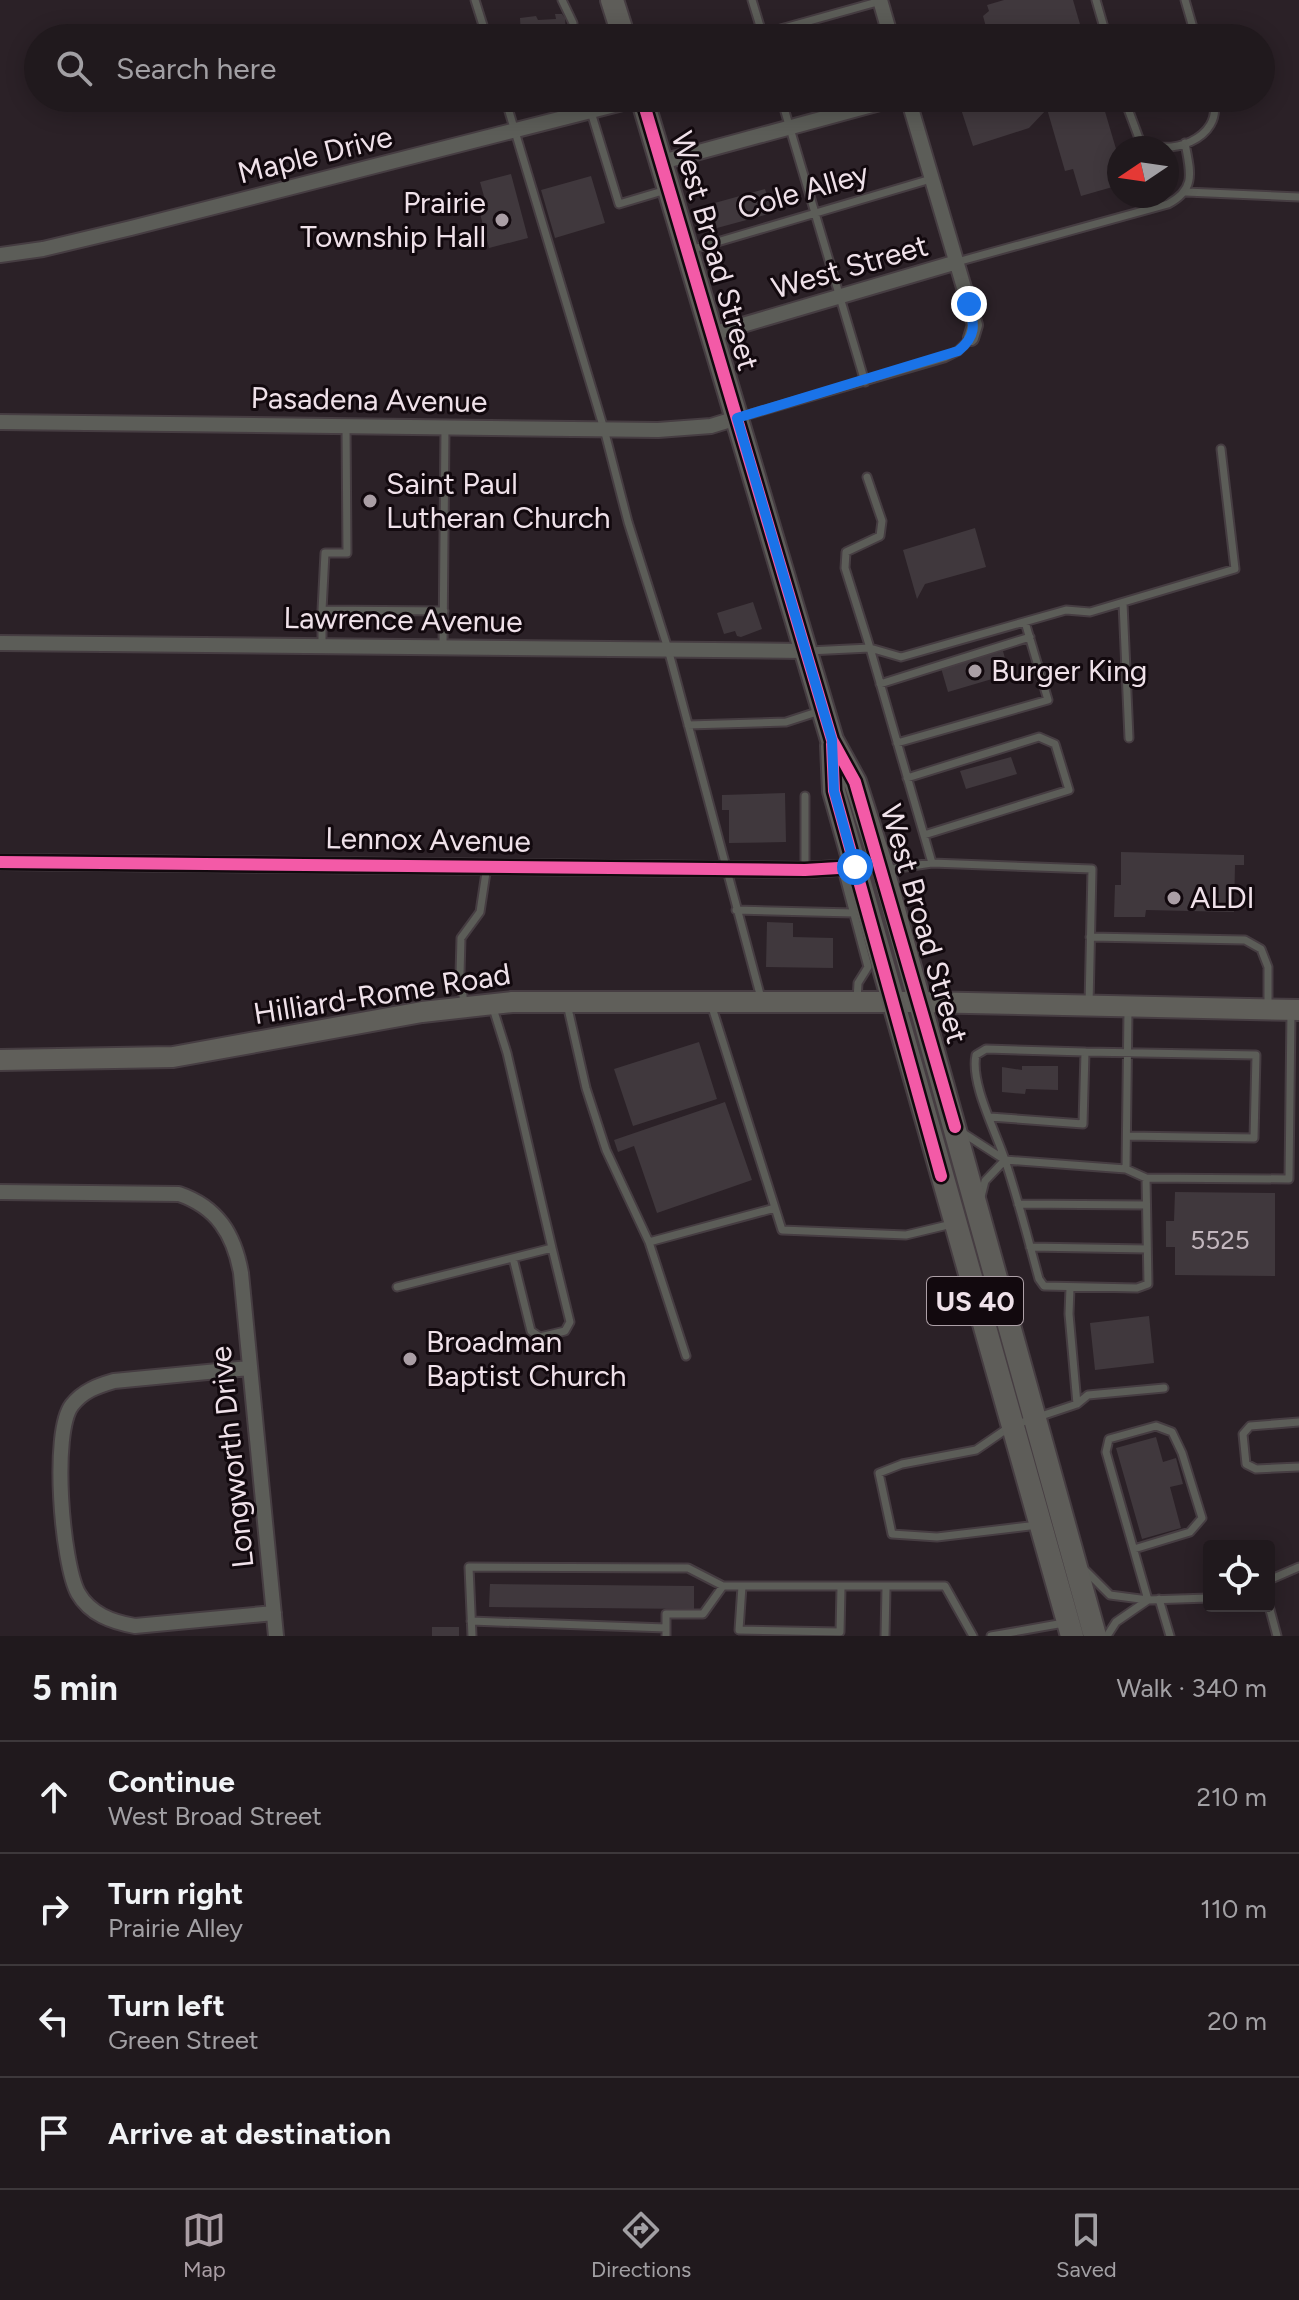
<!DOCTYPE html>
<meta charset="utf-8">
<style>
body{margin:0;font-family:Figtree,sans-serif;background:#282226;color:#f1f3f6}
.controls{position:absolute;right:24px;bottom:24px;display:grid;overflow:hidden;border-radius:8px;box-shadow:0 4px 20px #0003}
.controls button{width:72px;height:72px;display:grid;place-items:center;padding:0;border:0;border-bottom:2px solid #3d383b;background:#20191d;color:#f1f3f6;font:40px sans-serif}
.compass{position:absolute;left:1107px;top:136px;width:72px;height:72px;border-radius:50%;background:#20191d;box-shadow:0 4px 20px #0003;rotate:257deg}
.stop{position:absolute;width:24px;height:24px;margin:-18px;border:6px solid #1a73e8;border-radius:50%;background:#fff}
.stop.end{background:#1a73e8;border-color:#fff;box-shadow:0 2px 8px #0008}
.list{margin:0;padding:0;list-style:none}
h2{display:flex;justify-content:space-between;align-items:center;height:104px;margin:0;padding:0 32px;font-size:34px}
h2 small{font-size:26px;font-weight:400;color:#a2a0a4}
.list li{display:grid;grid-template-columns:52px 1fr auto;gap:24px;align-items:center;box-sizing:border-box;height:112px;padding:0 32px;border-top:2px solid #3d383b}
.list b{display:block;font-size:30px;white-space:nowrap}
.list p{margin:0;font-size:26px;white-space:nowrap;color:#a2a0a4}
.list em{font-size:26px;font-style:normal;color:#a2a0a4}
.icon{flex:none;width:44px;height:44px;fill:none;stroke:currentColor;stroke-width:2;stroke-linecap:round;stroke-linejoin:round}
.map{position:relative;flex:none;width:1299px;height:1636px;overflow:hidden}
.search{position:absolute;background:#20191d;box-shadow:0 4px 20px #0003;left:24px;right:24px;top:24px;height:88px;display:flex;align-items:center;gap:20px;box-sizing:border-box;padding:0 28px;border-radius:44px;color:#a2a0a4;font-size:30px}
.sheet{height:552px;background:#20191d}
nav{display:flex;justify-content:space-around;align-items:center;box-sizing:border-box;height:112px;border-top:2px solid #3d383b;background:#20191d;font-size:22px;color:#a2a0a4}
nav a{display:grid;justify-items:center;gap:4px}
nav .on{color:#aa9ea5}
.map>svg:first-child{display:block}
</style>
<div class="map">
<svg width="1299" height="1636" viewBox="0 0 1299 1636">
<rect width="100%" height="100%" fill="#2b2127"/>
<path fill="#40383d" d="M 1004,0 L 1073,0 L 1084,38 L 989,38 L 983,16 L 989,11 L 987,5 Z
M 555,14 L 562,14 L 565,18 L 566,33 L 557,33 L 557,38 L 521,38 L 520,18 L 536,16 L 538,20 L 556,19 Z
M 965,98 L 1101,98 L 1119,159 L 1110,163 L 1116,186 L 1081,196 L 1073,169 L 1065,171 L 1047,109 L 1029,128 L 973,146 L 958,100 Z
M 511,174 L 528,238 L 489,248 L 477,202 L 485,200 L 480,182 Z
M 591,176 L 605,223 L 555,238 L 541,190 Z
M 765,189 L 772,213 L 717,228 L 711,204 Z
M 975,528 L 986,567 L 925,584 L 917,599 L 903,550 Z
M 753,602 L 762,629 L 741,637 L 737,636 L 735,631 L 724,634 L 717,613 Z
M 1003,651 L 1009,674 L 948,692 L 941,668 Z
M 1011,757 L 1017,774 L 966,789 L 960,771 Z
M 785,793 L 786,842 L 729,843 L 729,810 L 722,810 L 722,795 Z
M 1121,852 L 1244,855 L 1244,865 L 1235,865 L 1234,912 L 1146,910 L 1145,917 L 1114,917 L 1115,885 L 1121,885 Z
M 767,922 L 793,923 L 793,937 L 833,938 L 833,968 L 766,967 Z
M 699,1042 L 717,1099 L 633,1126 L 614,1069 Z
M 1022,1066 L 1058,1066 L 1058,1090 L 1026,1089 L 1025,1094 L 1002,1092 L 1002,1067 L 1022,1070 Z
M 725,1102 L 752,1180 L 657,1213 L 634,1146 L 618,1152 L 614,1140 Z
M 1175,1192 L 1275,1193 L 1275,1276 L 1175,1275 L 1175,1247 L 1166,1247 L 1166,1221 L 1174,1221 Z
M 1149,1316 L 1154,1363 L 1095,1370 L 1090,1323 Z
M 1156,1437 L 1163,1462 L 1176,1458 L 1183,1484 L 1170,1487 L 1181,1528 L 1142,1539 L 1116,1448 Z
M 490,1584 L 694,1586 L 694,1609 L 489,1607 Z
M 432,1627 L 459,1627 L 459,1636 L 432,1636 Z"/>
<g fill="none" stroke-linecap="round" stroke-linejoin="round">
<g stroke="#463d42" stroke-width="11">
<path id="lane" d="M 475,0 L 487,38
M 562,0 L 573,23 L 572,38
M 752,0 L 763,36
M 1096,0 L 1107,38
M 1185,0 L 1196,38
M 748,38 L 881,1
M 505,98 L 604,429 L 628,522 L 668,649 L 761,998
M 781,98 L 865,382
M 1124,98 L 1140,141 C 1166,158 1225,140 1213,98
M 591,112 L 619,204 L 666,190
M 1186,192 L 1299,197
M 690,250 L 931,179
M 957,262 L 1168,204 C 1197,189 1190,171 1185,143
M 741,417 L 944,358 L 958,351 L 971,338
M 867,477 L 882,521 L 880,536 L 846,552 L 845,568 L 870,648 L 901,657 L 1066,610 L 1090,612 L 1235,569 L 1221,449
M 1123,603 L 1129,738
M 322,610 L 325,553 L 347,553 L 346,427
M 322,646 L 322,610 L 444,611
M 443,647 L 445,428
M 808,651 L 870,648 L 932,863
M 880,684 L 1030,637
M 688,725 L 786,722 L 820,711
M 897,743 L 1048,700 L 1025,622
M 907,778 L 1039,737 L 1055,744 L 1069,790 L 924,835
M 805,796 L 805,870
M 842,869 L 868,967 L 858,983 L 857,1001
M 885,870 L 932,863 L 1092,869 L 1089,1005
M 736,910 L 854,913
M 1090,937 L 1245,940 L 1261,949 L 1268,967 L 1268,1007
M 464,1003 L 460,974 L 461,938 L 480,912 L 487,866
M 567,1004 L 586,1088 L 606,1150 L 649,1242 L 686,1356
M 711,1004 L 782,1230 L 906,1235 L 952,1224
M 1085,1052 L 1256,1055 L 1254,1138 L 1127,1136
M 990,1117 L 1083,1124 L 1085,1052 L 986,1049 L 976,1055 C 970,1083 996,1132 1005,1160 C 1018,1199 1028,1239 1039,1279 L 1044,1286 L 1137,1288 L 1148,1284 L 1146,1178
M 960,1131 L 1005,1160 L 1126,1169 L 1146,1178 L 1289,1179 L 1291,1011
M 1126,1169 L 1128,1010
M 981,1197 L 985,1181 L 1005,1160
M 1018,1204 L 1146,1205
M 649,1242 L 775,1208
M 1030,1247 L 1147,1249
M 513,1258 L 531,1331 L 540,1337 L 565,1331 L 570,1322 L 552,1248
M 397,1287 L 552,1248 L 507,1053 L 492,1005
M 1070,1288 L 1069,1314 L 1077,1404
M 1299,1422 L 1250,1426 L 1243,1434 L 1246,1464 L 1256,1469 L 1299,1467
M 1038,1525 L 937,1537 L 892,1534 L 879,1473 L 902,1464 L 976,1450 L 1011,1426 L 1077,1404 L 1088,1395 L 1164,1388
M 1134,1549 L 1190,1532 L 1202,1518 L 1182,1453 L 1172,1432 L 1156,1426 L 1109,1439 L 1106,1452 L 1148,1600
M 1086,1571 L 1110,1595 L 1148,1600 L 1209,1598
M 1269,1580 L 1299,1567
M 742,1586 L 739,1630 L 840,1632 L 841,1588
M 1159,1599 L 1170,1636
M 1269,1606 L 1277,1636
M 471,1621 L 666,1628
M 472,1636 L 469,1567 L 688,1568 L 723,1586 L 945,1586 L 973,1636
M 666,1636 L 666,1614 L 703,1614 L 723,1586
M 885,1636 L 886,1588
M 991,1636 L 1064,1623
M 1107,1636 L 1116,1622 L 1148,1600"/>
</g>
<g stroke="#463d42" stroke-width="18">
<path id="street" d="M 880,0 L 891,38
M 908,98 L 975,325 L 971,338
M 662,162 L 898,98
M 0,255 L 43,249 L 131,228 L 642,98
M 712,334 L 957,262
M 0,422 L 658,430 L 711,426 L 737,418
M 0,643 L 806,651
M 0,862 L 805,870 L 855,867
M 0,1192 L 179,1194 C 217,1207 234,1234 241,1273 L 276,1636
M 249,1368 L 114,1381 C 97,1386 83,1391 72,1405 C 51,1432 62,1563 78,1593 C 90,1614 112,1622 135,1626 L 274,1613"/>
</g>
<g stroke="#463d42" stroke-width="24">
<path id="secondary" d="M 0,1060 L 173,1057 L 422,1012 L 512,1002 L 919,1002 L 1299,1010"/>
</g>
<g stroke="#463d42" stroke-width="26">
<path id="primary" d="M 612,0 L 624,38
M 642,98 L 832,740 L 855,782 L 883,870 L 1095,1636
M 832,746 L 834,791 L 1072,1636"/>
</g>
<use href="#lane" stroke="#5c5d58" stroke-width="7"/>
<use href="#street" stroke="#5c5d58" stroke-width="14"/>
<use href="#secondary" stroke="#605f5a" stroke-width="20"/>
<use href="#primary" stroke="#5e5d59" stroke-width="22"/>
<g stroke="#12090e" stroke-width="17">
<path id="cycleway" d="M 642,98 L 832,740 L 855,782 L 955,1127
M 832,744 L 834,791 L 941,1176
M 0,862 L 805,870 L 855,867"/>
</g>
<use href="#cycleway" stroke="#f35aa7" stroke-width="12"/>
</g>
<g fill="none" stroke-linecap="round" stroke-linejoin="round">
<path stroke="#1a73e8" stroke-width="10" d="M 855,867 L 834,791 L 832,740 L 737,418 L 958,351 C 976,337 975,325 969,304"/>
</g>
<g fill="#aa9ea5" stroke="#12090e" stroke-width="3">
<circle cx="502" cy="220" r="8"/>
<circle cx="370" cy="501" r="8"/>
<circle cx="975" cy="671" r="8"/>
<circle cx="1174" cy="898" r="8"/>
<circle cx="410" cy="1359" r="8"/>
</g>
<g text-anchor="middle" stroke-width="6" stroke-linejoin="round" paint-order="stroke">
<g font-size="26" fill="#c3b7be">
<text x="1220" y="1249">5525</text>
</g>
<rect fill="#12090e" stroke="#ada0a7" stroke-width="2" x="927" y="1277" width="96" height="48" rx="6"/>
<g font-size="28" font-weight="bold" fill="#efe1e9">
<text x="975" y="1311">US 40</text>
</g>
<g font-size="30" fill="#efe1e9" stroke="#12090e">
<text transform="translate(315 155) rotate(-14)" y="10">Maple Drive</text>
<text transform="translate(803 191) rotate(-16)" y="10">Cole Alley</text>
<text transform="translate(715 251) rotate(74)" y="10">West Broad Street</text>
<text transform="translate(850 267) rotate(-16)" y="10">West Street</text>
<text transform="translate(369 400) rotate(1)" y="10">Pasadena Avenue</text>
<text transform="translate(403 620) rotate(1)" y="10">Lawrence Avenue</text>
<text transform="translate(428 840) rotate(1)" y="10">Lennox Avenue</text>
<text transform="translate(924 924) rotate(74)" y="10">West Broad Street</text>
<text transform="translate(382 994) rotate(-9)" y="10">Hilliard-Rome Road</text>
<text transform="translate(232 1457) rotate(-96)" y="10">Longworth Drive</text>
</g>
<g font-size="30" fill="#efe1e9" stroke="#12090e" text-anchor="start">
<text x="486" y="213" text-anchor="end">Prairie<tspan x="486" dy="34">Township Hall</tspan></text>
<text x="386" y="494">Saint Paul<tspan x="386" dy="34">Lutheran Church</tspan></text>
<text x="991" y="681">Burger King</text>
<text x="1190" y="908">ALDI</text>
<text x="426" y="1352">Broadman<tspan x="426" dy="34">Baptist Church</tspan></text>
</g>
</g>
</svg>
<div class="controls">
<button><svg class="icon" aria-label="locate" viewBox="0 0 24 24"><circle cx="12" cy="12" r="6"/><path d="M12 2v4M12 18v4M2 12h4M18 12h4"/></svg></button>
</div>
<svg class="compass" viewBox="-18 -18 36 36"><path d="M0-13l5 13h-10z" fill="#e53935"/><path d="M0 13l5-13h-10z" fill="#a2a0a4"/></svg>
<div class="stop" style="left:855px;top:867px"></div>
<div class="stop end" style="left:969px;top:304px"></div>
<div class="search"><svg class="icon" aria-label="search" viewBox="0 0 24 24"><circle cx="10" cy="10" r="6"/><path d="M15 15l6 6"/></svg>Search here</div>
</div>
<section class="sheet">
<h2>5 min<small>Walk · 340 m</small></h2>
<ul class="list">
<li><svg class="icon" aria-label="ahead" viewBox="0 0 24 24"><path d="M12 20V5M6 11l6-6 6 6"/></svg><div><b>Continue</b><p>West Broad Street</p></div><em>210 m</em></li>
<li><svg class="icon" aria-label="right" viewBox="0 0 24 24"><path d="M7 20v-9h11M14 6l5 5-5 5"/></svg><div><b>Turn right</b><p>Prairie Alley</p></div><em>110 m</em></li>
<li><svg class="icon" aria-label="left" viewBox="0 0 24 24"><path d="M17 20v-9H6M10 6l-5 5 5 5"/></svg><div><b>Turn left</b><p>Green Street</p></div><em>20 m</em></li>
<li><svg class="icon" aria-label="arrive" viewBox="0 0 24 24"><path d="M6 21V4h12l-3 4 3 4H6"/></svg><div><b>Arrive at destination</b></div></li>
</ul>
</section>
<nav>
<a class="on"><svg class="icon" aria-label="map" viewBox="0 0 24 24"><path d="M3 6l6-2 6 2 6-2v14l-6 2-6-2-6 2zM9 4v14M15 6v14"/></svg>Map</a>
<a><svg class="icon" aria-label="directions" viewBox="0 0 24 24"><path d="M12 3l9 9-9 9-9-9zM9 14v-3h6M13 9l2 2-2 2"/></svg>Directions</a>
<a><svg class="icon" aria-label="saved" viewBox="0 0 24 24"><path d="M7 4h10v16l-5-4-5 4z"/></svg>Saved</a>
</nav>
